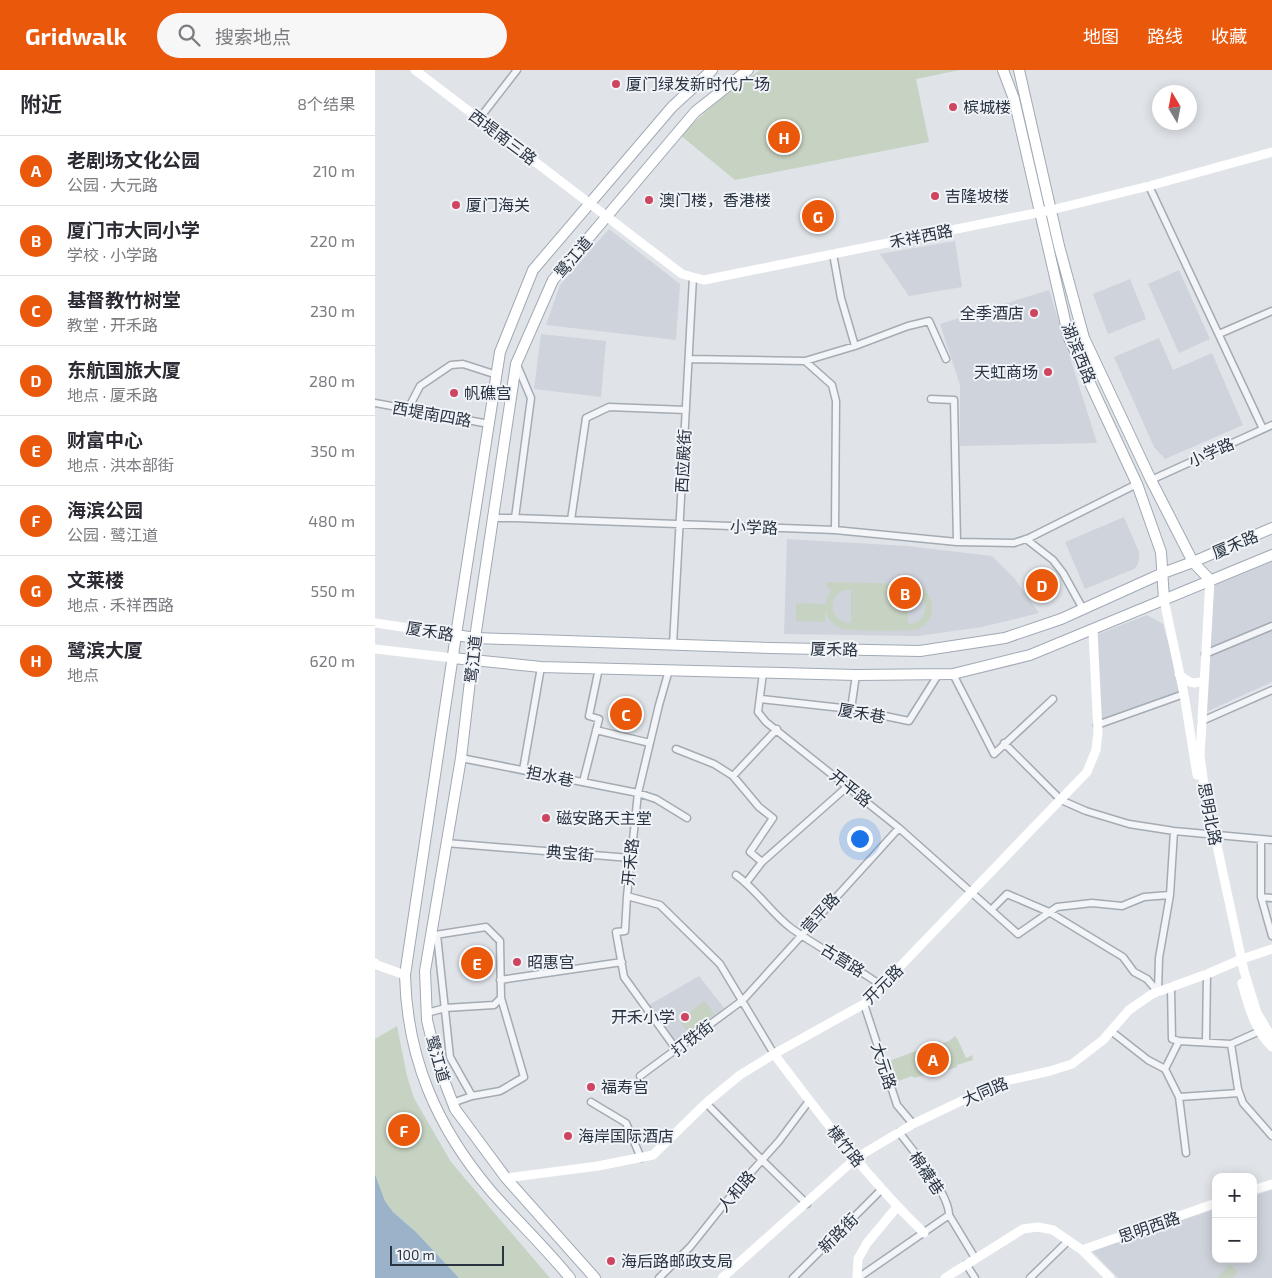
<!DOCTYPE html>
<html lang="zh">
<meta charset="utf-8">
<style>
body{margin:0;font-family:"Exo 2","Noto Sans SC",sans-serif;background:#f7f7f7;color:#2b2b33}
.controls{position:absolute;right:15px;bottom:15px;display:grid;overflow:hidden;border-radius:10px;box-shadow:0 2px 12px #0003}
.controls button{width:45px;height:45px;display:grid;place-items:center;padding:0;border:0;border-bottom:1px solid #e1e1e2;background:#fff;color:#2b2b33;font:25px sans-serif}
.compass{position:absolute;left:777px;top:15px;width:45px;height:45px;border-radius:50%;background:#fff;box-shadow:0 2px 12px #0003;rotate:350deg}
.scale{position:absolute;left:15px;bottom:12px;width:114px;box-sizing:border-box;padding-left:5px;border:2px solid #293341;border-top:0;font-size:14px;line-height:18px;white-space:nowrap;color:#293341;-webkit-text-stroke:4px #f0f3f7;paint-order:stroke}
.you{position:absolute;left:484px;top:768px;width:18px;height:18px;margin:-12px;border:4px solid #fff;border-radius:50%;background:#1a73e8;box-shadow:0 0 0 8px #1a73e833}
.badge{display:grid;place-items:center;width:32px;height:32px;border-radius:50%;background:#ea580c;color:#fff;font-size:16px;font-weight:700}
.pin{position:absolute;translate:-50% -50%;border:2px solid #fff;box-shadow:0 1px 5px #0006}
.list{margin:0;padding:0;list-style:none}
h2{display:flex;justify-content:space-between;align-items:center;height:65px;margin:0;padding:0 20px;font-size:21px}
h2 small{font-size:16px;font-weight:400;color:#7c7c81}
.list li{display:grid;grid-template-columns:32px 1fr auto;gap:15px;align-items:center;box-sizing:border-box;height:70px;padding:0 20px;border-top:1px solid #e1e1e2}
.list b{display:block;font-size:19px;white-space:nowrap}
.list p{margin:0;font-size:16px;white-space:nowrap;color:#7c7c81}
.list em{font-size:16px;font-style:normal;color:#7c7c81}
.icon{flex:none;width:28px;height:28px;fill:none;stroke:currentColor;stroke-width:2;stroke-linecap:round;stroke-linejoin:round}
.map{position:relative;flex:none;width:897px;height:1208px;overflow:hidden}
header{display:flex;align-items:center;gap:30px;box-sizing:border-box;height:70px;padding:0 25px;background:#ea580c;color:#fff}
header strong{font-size:24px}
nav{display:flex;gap:28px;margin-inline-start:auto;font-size:18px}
.search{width:350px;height:45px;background:#f7f7f7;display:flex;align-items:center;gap:12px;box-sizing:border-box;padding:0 18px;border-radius:28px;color:#7c7c81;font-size:19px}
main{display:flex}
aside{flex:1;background:#fff}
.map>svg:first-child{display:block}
</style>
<header>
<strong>Gridwalk</strong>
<div class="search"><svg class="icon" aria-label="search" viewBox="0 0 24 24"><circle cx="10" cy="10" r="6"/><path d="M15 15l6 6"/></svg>搜索地点</div>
<nav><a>地图</a><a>路线</a><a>收藏</a></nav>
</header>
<main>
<aside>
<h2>附近<small>8个结果</small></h2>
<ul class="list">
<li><span class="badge">A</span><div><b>老剧场文化公园</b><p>公园 · 大元路</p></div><em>210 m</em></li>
<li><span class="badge">B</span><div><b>厦门市大同小学</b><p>学校 · 小学路</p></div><em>220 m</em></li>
<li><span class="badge">C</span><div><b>基督教竹树堂</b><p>教堂 · 开禾路</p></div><em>230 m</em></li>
<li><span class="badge">D</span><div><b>东航国旅大厦</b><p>地点 · 厦禾路</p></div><em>280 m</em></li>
<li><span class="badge">E</span><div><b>财富中心</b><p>地点 · 洪本部街</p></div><em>350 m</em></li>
<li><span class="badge">F</span><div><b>海滨公园</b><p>公园 · 鹭江道</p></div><em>480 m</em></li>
<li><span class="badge">G</span><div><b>文莱楼</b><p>地点 · 禾祥西路</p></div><em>550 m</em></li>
<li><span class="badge">H</span><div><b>鹭滨大厦</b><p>地点</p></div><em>620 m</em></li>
</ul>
</aside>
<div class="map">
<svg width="897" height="1208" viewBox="0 0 897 1208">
<rect width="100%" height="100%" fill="#e0e4e9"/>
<path fill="#cfd3db" d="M 234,159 L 305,214 L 301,270 L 171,255 L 185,215 Z
M 580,171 L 587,217 L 534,226 L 505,184 Z
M 804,200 L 835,269 L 804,283 L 773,214 Z
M 755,209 L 771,249 L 733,264 L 718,224 Z
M 674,220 L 722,373 L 585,376 L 585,315 L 565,254 Z
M 166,264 L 231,271 L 226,327 L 159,319 Z
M 784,268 L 798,300 L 837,283 L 868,355 L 790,389 L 779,377 L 739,287 Z
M 749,447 L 764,482 L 764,490 L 762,496 L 759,499 L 710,519 L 690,472 Z
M 412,469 L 532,476 L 617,486 L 639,508 L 664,543 L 607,557 L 543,566 L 409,564 Z
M 897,488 L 897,612 L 831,642 L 839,514 Z
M 772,545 L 788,554 L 808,626 L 725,650 L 721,565 Z
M 324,906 L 349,938 L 302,974 L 274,935 Z
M 897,1120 L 897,1208 L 743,1208 L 716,1180 L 841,1139 L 841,1189 L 878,1189 L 878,1126 Z"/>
<path fill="#c7d3c2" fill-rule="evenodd" d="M 385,0 L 585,0 L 541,9 L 554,72 L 360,110 L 305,65 L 346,28 Z
M 452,512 L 541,514 C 560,522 564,550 543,559 C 534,562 474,561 465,558 C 457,555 453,548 451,541 L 450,552 L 421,551 L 421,533 L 451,534 L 453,526 L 457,519 L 452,519 ZM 476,520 L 476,553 C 451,553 452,518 476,520 ZM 533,521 C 556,521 556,554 533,554 Z
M 330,931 L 339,944 L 313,962 L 304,950 Z
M 22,956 L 32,1006 L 39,1028 L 76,1092 L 175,1208 L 84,1208 L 41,1162 L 18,1142 L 10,1131 L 0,1104 L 0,969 Z
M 580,966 L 583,970 L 591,988 L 597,985 L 598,990 L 582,995 L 582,997 L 573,1000 L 571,999 L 539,1008 L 537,1006 L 521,1012 L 514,991 L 554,976 L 565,971 L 567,973 L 574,971 Z
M 855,1194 L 863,1202 L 858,1208 L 842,1208 Z"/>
<path fill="#9bb3c9" d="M 0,1104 L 10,1131 L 18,1142 L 41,1162 L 84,1208 L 0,1208 Z"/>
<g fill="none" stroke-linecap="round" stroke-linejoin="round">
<g stroke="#a5abb3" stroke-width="9">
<path id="street" d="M 104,49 L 142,0
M 774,116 L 888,359
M 458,184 L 466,228 L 480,276
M 844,264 L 897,241
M 314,289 L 430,291 L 457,315 L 461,331 L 460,460
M 430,291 L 480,276 L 533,256 L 554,251 L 571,289
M 142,295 L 156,328 L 140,448 L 460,460 L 582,472 L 639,473 L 654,468 L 762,414
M 556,329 L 579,330 L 582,472
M 0,333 L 114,354
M 33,339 L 45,316 L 76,295 L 88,294 L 122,305
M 776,410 L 897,355
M 118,448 L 140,448
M 196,450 L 211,348 L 234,337 L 311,340
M 651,469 L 678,490 L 688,503 L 708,539
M 298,575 L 318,207
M 830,584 L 897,556
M 294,600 L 284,635 L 263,723 L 252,826 L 285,835 L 345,894 L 399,984
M 388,603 L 383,642 L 391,652 L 524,758 L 643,864 L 682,837 L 717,833 L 747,836 L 769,827 L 795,825
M 578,604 L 619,684 L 678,629
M 386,629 L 476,639 L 534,651 L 563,605
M 476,639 L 481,605
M 827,651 L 897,620
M 722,655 L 809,624
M 221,660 L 275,673
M 629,673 L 686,730 L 711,741 L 754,754 L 799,761 L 897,770
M 301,679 L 339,694 L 358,706 L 384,737 L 398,748 L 375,782 L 387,792
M 86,688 L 263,723 L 281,729 L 312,748
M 148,700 L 166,597
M 358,706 L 402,659
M 208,712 L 224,649 L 214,646 L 224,598
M 886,769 L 886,827 L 897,866
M 71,773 L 255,788
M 361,805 C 382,820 396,843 416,858 C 445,879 478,895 507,916
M 371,813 L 387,792 L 473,716
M 252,826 L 250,861 L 241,862 L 249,907 L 301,979
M 886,827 L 897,828
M 616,840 L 632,824 L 674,842 L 748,887 L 759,902 L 772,909 L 783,922
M 62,865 L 75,987 L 97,1026 L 125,1021 L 149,1007 L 126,928
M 125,910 L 247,892
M 796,917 L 797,969 L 804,971 L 856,974 L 885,961
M 783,922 L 784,888 L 795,825 L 799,761
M 489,934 L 522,1035 L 538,1054
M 52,943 L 70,938 L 119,935 L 126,928 L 125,871 L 111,857 L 60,865
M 736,961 L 773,990 L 790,999 L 804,1027 L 811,1083
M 831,972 L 832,904
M 856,974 L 863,1019 L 868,1033 L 897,1066
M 790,999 L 804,971
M 265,1006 L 368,930 L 524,758
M 804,1027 L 864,1023
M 216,1032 L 251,1053 L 266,1088
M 77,1033 L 97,1026
M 331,1033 L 387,1090 L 432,1134
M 524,1062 C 538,1081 574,1123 574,1145
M 591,1194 L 600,1208
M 284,1208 L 315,1177 L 363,1117 L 404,1071 L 434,1031
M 418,1208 L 507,1119
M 483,1208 L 574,1145 L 600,1188
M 655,1208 L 693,1171"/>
</g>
<g stroke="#a0a9b5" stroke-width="12">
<path id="primary" d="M 628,0 L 639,29 L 694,268 L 762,414 L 786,482 L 789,530
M 644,0 L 684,176 L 709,268 L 776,410 L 818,492 L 835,510
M 81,565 L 100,568 L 395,578 L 545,581 L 630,568 L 686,549 L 788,503 L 818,492 L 897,458
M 78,588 L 166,597 L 481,605 L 578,604 L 655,585 L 897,485
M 195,1208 C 170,1177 141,1150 115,1120 C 62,1057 32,989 30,905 L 81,565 L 125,282 L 158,200 L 297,37 L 337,0
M 220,1208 L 131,1108 L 80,1039 L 62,992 L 52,950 L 50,901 L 86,688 L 100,568 L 141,294 L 178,210 L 320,42 L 373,0"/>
</g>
<use href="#street" stroke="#f3f5f8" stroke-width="6"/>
<path stroke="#fff" stroke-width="9" d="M 40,0 L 307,204 L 329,210 L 676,140 L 774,116 L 897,82
M 835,510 L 825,686 L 829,715 L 869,901 L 882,943 L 897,968
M 789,530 L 809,624 L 822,705
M 0,553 L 81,565
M 0,579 L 78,588
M 804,604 C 812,612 819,616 829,610
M 0,893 L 2,895 L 30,905
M 867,913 C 873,935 880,961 897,977
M 399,984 C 446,1046 493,1109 549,1163
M 131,1108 L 223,1096 L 278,1085 L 331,1033 L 365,1005 L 399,984 L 489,934 L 712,702 L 721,680 L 723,662 L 718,561
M 878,1120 L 897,1114
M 707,1180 L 841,1133
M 347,1208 L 481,1088 L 538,1054 L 626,1012 L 675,1001 L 697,994 L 728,970 L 754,940 L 777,924 L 832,904 L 867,889 L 897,879
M 482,1208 L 483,1189 L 492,1173 L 522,1137
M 570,1208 L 648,1159 L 663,1157 L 678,1160 L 707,1180 L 735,1208"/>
<use href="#primary" stroke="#fff" stroke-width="10"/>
</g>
<g fill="#ce455f" stroke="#f0f3f7" stroke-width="2">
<circle cx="241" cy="14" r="5"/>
<circle cx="578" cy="37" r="5"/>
<circle cx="560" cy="126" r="5"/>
<circle cx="274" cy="130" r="5"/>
<circle cx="81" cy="135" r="5"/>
<circle cx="659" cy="243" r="5"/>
<circle cx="673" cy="302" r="5"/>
<circle cx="79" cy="323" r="5"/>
<circle cx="171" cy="748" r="5"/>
<circle cx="142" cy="892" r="5"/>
<circle cx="310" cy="947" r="5"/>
<circle cx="216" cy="1017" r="5"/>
<circle cx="193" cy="1066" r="5"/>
<circle cx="236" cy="1191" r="5"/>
</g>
<g text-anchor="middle" stroke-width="4" stroke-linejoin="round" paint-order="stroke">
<g font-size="16" fill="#293341" stroke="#f0f3f7" text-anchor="start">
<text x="251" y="20">厦门绿发新时代广场</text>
<text x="588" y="43">槟城楼</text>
<text x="570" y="132">吉隆坡楼</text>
<text x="284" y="136">澳门楼，香港楼</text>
<text x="91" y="141">厦门海关</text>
<text x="649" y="249" text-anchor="end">全季酒店</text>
<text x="663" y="308" text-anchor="end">天虹商场</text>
<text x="89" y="329">帆礁宫</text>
<text x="181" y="754">磁安路天主堂</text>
<text x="152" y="898">昭惠宫</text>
<text x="300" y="953" text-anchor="end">开禾小学</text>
<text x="226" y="1023">福寿宫</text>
<text x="203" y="1072">海岸国际酒店</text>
<text x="246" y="1197">海后路邮政支局</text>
</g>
<g font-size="16" fill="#293341" stroke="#f0f3f7">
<text transform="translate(128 67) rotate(37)" y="6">西堤南三路</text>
<text transform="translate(546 166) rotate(-11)" y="6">禾祥西路</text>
<text transform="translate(198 187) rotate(-50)" y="6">鹭江道</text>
<text transform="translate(704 283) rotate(68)" y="6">湖滨西路</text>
<text transform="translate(57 344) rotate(10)" y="6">西堤南四路</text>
<text transform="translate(836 382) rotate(-24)" y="6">小学路</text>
<text transform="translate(308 391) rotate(-87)" y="6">西应殿街</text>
<text transform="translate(379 457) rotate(2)" y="6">小学路</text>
<text transform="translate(860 474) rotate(-23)" y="6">厦禾路</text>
<text transform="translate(55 561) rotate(9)" y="6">厦禾路</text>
<text transform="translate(459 579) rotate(1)" y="6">厦禾路</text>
<text transform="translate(98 589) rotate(-84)" y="6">鹭江道</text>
<text transform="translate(487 643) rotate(10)" y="6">厦禾巷</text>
<text transform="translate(175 706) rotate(11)" y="6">担水巷</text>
<text transform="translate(476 718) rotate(39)" y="6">开平路</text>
<text transform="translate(835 744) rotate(79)" y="6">思明北路</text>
<text transform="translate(195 783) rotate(5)" y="6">典宝街</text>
<text transform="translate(255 792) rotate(-84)" y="6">开禾路</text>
<text transform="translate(445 843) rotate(-48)" y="6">营平路</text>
<text transform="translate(468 890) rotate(32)" y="6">古营路</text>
<text transform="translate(508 914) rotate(-45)" y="6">开元路</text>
<text transform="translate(317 968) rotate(-37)" y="6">打铁街</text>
<text transform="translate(63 989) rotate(74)" y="6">鹭江道</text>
<text transform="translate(509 996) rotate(72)" y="6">大元路</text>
<text transform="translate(610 1021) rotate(-23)" y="6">大同路</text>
<text transform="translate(471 1076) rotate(51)" y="6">横竹路</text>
<text transform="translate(552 1103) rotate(56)" y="6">棉襪巷</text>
<text transform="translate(361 1121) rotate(-50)" y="6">人和路</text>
<text transform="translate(774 1157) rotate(-19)" y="6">思明西路</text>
<text transform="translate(463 1163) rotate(-45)" y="6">新路街</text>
</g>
</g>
</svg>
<div class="controls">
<button>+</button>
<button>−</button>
</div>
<svg class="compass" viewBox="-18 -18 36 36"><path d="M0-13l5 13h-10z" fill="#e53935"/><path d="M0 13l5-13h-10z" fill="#7c7c81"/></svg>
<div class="scale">100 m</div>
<div class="you"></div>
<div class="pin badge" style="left:558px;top:989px">A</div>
<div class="pin badge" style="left:530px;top:523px">B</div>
<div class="pin badge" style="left:251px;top:644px">C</div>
<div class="pin badge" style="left:667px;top:515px">D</div>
<div class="pin badge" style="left:102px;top:893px">E</div>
<div class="pin badge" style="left:29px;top:1060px">F</div>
<div class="pin badge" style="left:443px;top:146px">G</div>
<div class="pin badge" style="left:409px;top:67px">H</div>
</div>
</main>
